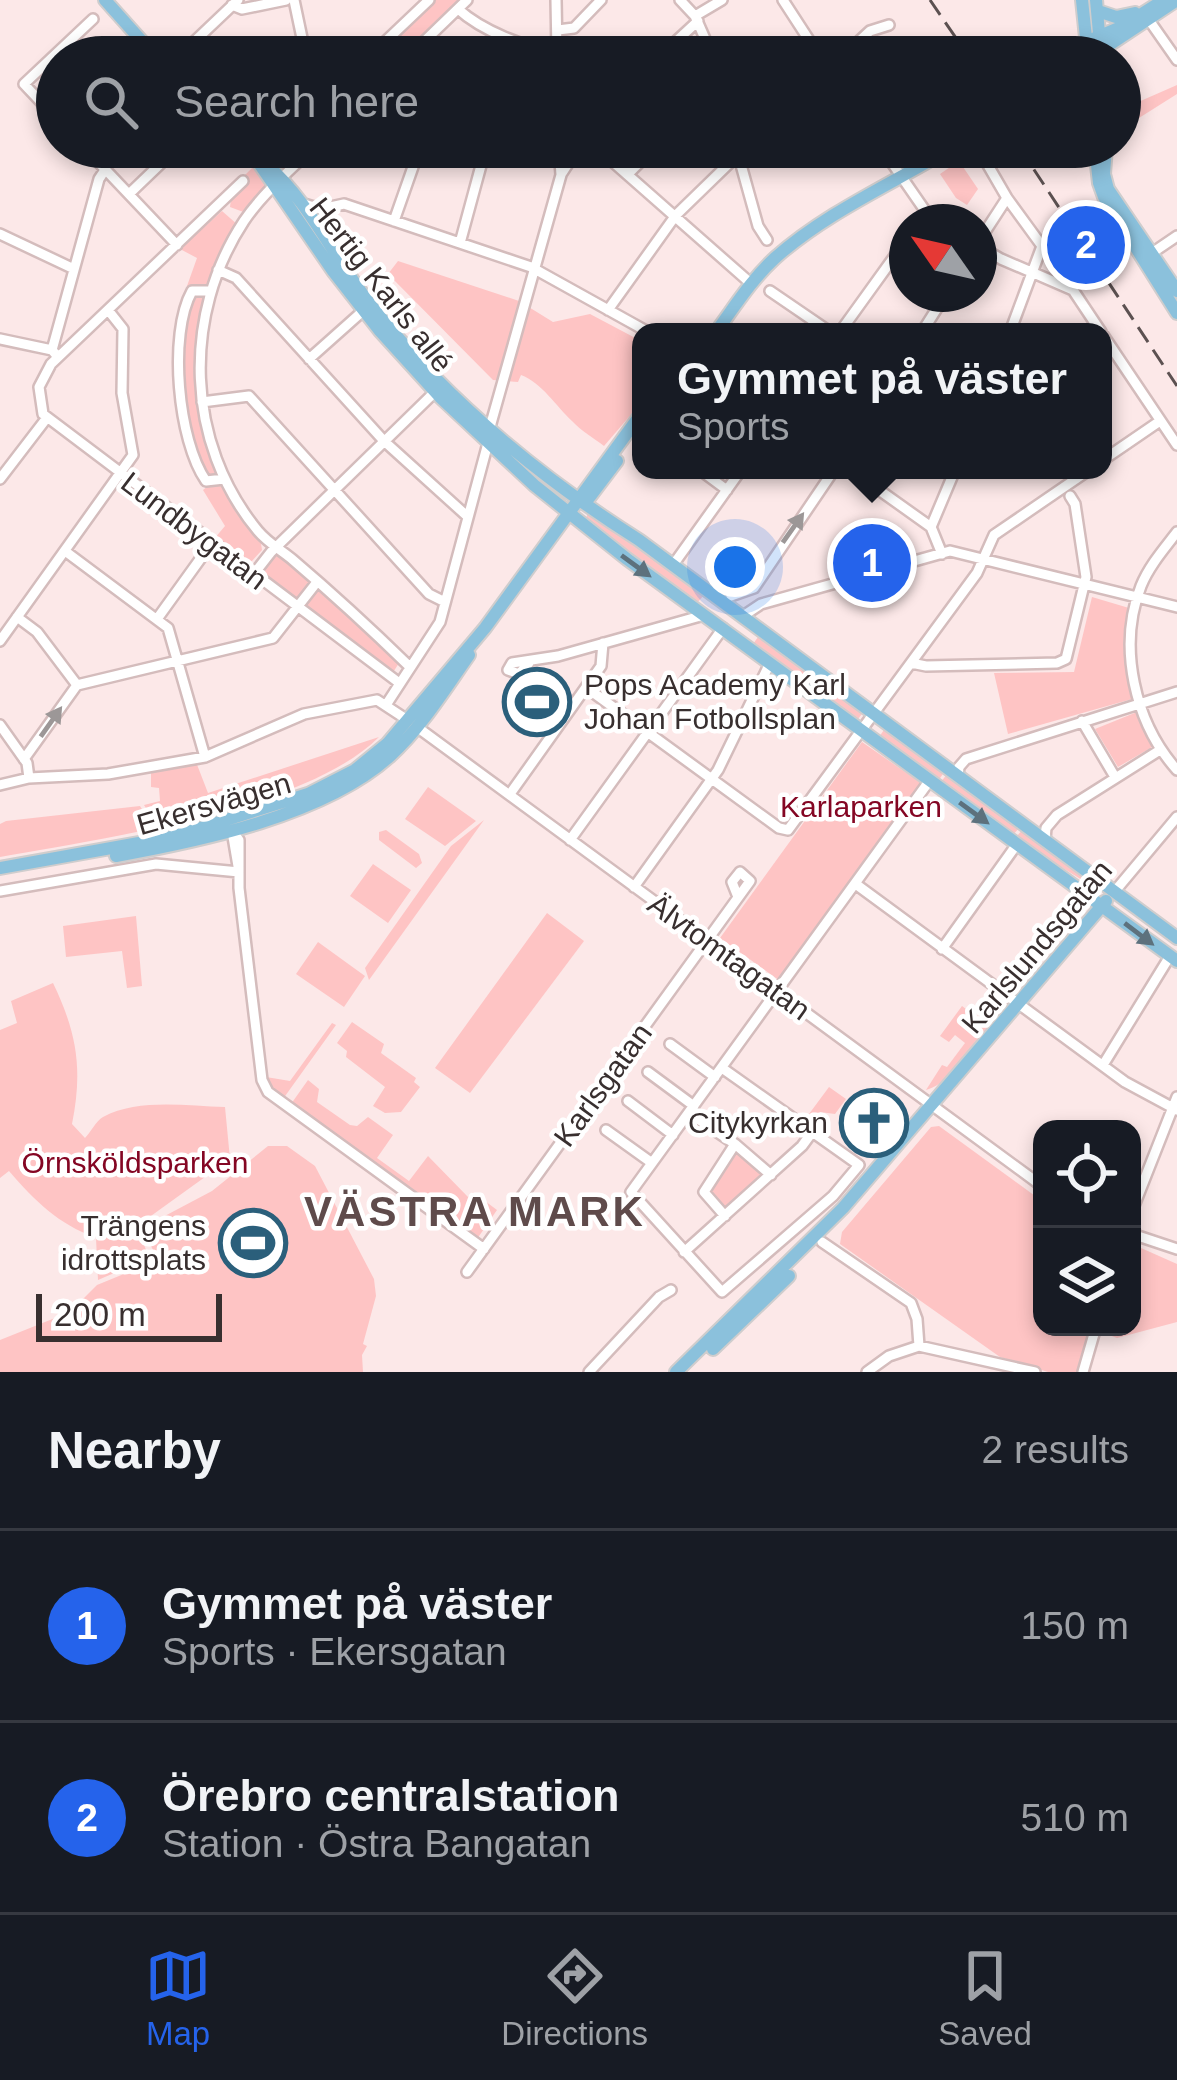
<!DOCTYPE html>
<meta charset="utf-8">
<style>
body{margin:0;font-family:Arial,sans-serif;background:#242831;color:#f1f3f6}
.controls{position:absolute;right:36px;bottom:36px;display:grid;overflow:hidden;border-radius:24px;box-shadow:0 6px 18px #0003}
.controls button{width:108px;height:108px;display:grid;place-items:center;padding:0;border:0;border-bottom:3px solid #363941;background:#171b24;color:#f1f3f6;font:60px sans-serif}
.compass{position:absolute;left:889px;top:204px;width:108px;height:108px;border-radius:50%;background:#171b24;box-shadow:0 6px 18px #0003;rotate:304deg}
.scale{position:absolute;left:36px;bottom:30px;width:186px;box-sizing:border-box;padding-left:12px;border:6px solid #382f2f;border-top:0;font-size:33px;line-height:42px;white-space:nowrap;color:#382f2f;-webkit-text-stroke:9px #fff;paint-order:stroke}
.you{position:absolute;left:735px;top:567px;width:42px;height:42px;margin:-30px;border:9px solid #fff;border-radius:50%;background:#1a73e8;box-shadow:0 0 0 18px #1a73e833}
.badge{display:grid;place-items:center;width:78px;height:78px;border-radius:50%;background:#2563eb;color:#fff;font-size:39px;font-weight:700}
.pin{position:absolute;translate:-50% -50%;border:6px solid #fff;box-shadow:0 3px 12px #0006}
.popup{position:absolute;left:632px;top:323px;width:480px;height:156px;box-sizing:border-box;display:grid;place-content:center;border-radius:24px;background:#171b24;filter:drop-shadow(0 3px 9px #0005);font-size:39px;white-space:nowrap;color:#9ea1a6}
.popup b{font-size:45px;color:#f1f3f6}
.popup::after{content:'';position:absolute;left:50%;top:100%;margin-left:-24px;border:24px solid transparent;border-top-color:#171b24}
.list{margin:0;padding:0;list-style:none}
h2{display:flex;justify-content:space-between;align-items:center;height:156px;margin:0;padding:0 48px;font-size:51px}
h2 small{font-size:39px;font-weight:400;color:#9ea1a6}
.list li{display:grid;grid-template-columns:78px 1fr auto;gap:36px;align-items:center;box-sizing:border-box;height:192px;padding:0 48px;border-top:3px solid #363941}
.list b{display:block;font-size:45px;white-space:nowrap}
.list p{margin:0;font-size:39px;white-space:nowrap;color:#9ea1a6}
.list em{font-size:39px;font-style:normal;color:#9ea1a6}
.icon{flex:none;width:66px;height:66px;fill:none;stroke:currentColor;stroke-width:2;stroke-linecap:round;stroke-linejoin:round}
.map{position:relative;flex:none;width:1177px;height:1372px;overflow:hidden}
.search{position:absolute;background:#171b24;box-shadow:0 6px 18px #0003;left:36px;right:36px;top:36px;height:132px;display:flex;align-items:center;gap:30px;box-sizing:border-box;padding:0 42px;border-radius:66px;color:#9ea1a6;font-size:45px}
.sheet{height:540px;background:#171b24}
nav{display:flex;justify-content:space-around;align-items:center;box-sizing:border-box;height:168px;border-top:3px solid #363941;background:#171b24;font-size:33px;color:#9ea1a6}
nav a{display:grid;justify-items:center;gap:6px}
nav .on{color:#2563eb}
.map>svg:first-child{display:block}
</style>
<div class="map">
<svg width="1177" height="1372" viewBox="0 0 1177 1372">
<rect width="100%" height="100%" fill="#fce8e8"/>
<path fill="#fec4c4" d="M 432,0 L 461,0 L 402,57 L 373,57 Z
M 1177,85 L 1177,94 L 1120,130 L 1120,104 L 1136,103 Z
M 959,161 L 978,189 L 967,205 L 956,198 L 940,174 Z
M 255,165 L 267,178 L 264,190 L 246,213 L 230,207 L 231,199 L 247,183 L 242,178 Z
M 222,211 L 238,225 L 209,285 L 187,286 L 197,258 L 180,249 Z
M 398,261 L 519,301 L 553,322 L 590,314 L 641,341 L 641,403 L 604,446 C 594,438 581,431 572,421 C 557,407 541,382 521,375 L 518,382 L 493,380 L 388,274 Z
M 196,293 L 206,294 L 197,356 L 220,475 L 210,480 C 185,436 169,338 196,293 Z
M 208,486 L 225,486 L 260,537 L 262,550 L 252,561 L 245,562 L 214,539 L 225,526 L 203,490 Z
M 588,513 L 706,593 L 696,604 L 584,523 Z
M 275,554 L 304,573 L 399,663 L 392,674 L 258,573 Z
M 1092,597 L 1129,608 L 1132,699 L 1008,734 L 994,673 L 1074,672 Z
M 761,633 L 864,711 L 856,722 L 753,644 Z
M 524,680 L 563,708 L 549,725 L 511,696 Z
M 1137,712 L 1154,746 L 1118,767 L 1095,729 Z
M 886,727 L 945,771 L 938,781 L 879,737 Z
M 379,737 C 306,810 102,839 0,857 L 0,824 L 6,821 L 140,806 L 148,819 L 151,816 L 144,805 L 160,801 L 159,788 L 151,787 L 151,773 L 196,762 L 208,793 Z
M 862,742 L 924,785 L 780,981 L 720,938 Z
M 948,773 L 1021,826 L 1012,836 L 940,783 Z
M 428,787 L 476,821 L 445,846 L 405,819 Z
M 484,820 L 369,980 L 365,968 L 451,846 Z
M 1024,828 L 1101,884 L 1098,890 L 1015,838 Z
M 386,830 L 419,854 L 422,863 L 416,868 L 379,840 L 379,832 Z
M 373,864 L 411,890 L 388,923 L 350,896 Z
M 547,913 L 584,941 L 470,1093 L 435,1068 Z
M 136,916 L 142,986 L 127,988 L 122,951 L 66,957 L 63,926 Z
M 318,942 L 365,976 L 344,1007 L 296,974 Z
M 53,983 C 77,1033 83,1069 72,1124 L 85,1138 C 90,1133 96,1121 103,1117 C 138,1098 186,1106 225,1107 L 230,1159 L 137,1226 L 149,1258 L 98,1280 L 96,1238 C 57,1223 36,1202 9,1171 L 0,1178 L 0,1030 L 17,1023 L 11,1001 Z
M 962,1006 L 989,1026 C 972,1047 953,1083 926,1090 L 942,1065 L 947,1067 L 965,1043 L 955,1035 L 949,1042 L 940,1036 Z
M 352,1022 L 384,1044 L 381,1053 L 416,1078 L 414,1082 L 420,1087 L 401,1112 L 385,1113 L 373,1106 L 385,1087 L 346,1057 L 347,1051 L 337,1043 Z
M 332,1023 L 336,1025 L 283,1099 L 271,1091 L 266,1077 L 290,1081 Z
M 308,1080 L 319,1089 L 317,1102 L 350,1125 L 357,1126 L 368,1117 L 393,1135 L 377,1158 L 409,1181 L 428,1156 L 468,1197 L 473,1192 L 497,1210 L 477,1239 L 291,1104 Z
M 829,1087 L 846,1099 L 835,1114 L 820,1112 L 815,1119 L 809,1114 Z
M 939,1126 L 1042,1201 L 1042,1327 L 1092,1327 L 1079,1372 L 1048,1372 L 1000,1357 L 840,1244 L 842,1232 L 931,1127 Z
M 268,1146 L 287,1146 L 315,1166 L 374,1279 L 376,1296 L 363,1344 L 367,1346 L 362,1355 L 363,1372 L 0,1372 L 0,1340 L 70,1312 L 97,1285 L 158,1260 L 142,1228 L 212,1191 Z
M 735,1149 L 765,1174 L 723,1211 L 706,1191 Z
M 1132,1244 L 1177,1264 L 1177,1322 L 1117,1338 L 1101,1332 L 1102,1327 L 1132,1327 Z"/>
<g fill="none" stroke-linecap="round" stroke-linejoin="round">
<g stroke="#d4bcbc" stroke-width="14">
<path id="minor" d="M 294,0 L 306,57
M 556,0 L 557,52
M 680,0 L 695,16 L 713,57
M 783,0 L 820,57
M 232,5 L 242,9 L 286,0
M 458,9 C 481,30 526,49 557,51
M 695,16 L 722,0
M 1149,20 L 1177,60
M 558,30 L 574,28 L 601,0
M 178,57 L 238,0
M 369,57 L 429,0
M 408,57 L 467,0
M 659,57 L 698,21
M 842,57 L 870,31 L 889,25
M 57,119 L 24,84 L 93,19
M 84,147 L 177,245
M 314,147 C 290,170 263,193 244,221 C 182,315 185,443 258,531 C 268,543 281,550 293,560 C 333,594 372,630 409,666
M 596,147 L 747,280
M 881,147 L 926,212 L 942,222
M 978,148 L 1007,198 L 1042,246 L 1010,332
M 738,154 L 758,226 L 767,240
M 562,173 L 579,147
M 628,174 L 655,147
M 243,181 L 51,364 L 39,387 L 43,414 L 398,682
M 129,194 L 178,147
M 304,204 L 321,209 L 344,204 L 531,267 L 648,332
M 394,221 L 420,147
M 0,234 L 74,269
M 979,241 L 1007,198
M 460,243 L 486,147
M 979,246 L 1001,259 L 1073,290 L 1101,332
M 1152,253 L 1177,236
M 218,270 L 236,278 L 384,441 L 468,517
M 211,291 L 192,291 C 168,334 178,441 206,481 L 224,479
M 770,291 L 830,332
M 608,310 L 676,215 L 746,147
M 840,332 L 907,239
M 922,332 L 946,294
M 1103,335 L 1177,445
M 0,339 L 52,350
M 58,357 L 52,350 L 99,179 L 105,170
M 309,359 L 364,310
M 202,402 L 249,396 L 429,594 L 445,602
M 490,427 L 561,175 L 559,147
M 1103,460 L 1160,421
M 700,470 L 727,490
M 851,470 L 931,527 L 942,554
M 0,479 L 46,419
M 874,487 L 885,470
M 931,527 L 955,470
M 1177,532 C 1164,549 1149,566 1141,586 C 1117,647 1135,723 1177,770
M 65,551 L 168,628 L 205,757
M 673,565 L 741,470
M 253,575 L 271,552 L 440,387
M 731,596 L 754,588 L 834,470
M 743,616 L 761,604 L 950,551 L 1177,607
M 17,617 L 37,632 L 77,685
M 157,619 L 211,544
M 0,641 L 133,455 L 122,393 L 123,329 L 108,310
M 529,663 L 519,674 L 508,670 L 512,663 L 558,656 L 704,615
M 911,663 L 926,666 L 1057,663 L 1066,659 L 1086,577 L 1075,504 L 1070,496
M 587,688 L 779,828 L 788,830 L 977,573 L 994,535 L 1089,470
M 386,705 L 440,622 L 488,443
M 1082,721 L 1115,777
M 0,725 L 27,763 L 29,778
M 417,727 L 1042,1186
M 24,759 L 77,685 L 273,638 L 317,582
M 958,775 L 959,767 L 966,759 L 1177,692
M 0,785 L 29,778 L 108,774 L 205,757 L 304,714 L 377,700 L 406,719
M 510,794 L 601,666 L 603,643
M 232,831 L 239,840 L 239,888 L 262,1080 L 268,1092 L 484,1249
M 232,831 L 239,872
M 570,840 L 723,628
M 1045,840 L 1046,828 L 1057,815 L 1160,750
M 857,885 L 1125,1082 L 1177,1110
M 634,887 L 718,770 L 770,663
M 0,891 L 156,864 L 239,872
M 1115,891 L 1177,817
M 942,949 L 1017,844
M 670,1044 L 715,1077
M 1103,1065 L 1170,956
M 722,1068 L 859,1165 L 833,1196 L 722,1292 L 631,1192 L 930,780
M 648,1072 L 694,1106
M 628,1101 L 673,1135
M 689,1113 L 735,1144
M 606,1130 L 652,1163
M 1132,1211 L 1177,1097
M 725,1216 L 704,1192 L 735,1144 L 771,1175
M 1132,1234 L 1177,1249
M 822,1242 L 911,1303 L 917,1319 L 919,1346
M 684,1252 L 802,1146 L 813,1131
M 467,1272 L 750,881 L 740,872 L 732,882 L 738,897
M 589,1372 L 659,1297 L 671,1290
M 867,1372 L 889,1356 L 919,1346 L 1035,1372
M 1083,1372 L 1096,1327"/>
</g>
<g stroke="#cfcdcd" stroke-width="16">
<path id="major" d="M 105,0 L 156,57
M 1082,0 L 1087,47
M 1096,0 L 1100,44
M 1098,11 L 1116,17 L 1135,13
M 1050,57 L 1121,27 L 1164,0
M 1076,57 L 1109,45 L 1177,0
M 1095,147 L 1099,183 L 1104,197 L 1177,313
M 1106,147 L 1104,174 L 1108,189 L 1177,291
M 250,150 L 333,271 L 380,331 L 440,397 L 534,485 L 627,559 L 1177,961
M 266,164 C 309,201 334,258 370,304 C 444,398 538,476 639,540 L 1177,938
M 716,332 C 735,306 752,279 775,258 C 828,211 894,183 953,147
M 589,498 L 617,461
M 116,856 C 200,841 325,815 390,756 C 421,728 445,689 469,655
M 0,868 L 172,837 L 308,794 L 355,770 L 387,744 L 485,628 L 641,414
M 713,1349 L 789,1276
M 676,1372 L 843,1208 L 1106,901"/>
</g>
<use href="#minor" stroke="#fff" stroke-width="9"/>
<use href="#major" stroke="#8bc1dc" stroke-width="12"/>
<path stroke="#5c5151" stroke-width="3" stroke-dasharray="18 9" stroke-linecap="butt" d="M 930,0 L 969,57
M 1019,147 L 1177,386"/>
</g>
<defs><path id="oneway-solid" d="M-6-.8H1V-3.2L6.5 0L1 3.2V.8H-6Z" transform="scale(3)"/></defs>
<g fill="#9c9797">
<use href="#oneway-solid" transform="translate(793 528) rotate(-55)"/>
<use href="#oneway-solid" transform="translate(51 722) rotate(-55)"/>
</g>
<g fill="#5d717d">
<use href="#oneway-solid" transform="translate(636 566) rotate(36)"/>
<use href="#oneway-solid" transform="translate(974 813) rotate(36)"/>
<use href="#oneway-solid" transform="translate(1139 934) rotate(37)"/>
</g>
<defs>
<g id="stadium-ring" transform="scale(3.45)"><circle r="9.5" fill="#fff" stroke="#2b5f7b" stroke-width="1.5"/><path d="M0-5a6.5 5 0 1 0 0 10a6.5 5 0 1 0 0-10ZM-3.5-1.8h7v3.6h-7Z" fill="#2b5f7b"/></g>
<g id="church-ring" transform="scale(3.45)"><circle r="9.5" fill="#fff" stroke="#2b5f7b" stroke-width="1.5"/><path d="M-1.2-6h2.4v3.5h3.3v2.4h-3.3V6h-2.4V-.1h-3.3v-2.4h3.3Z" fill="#2b5f7b"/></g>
</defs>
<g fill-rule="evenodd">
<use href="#stadium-ring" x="537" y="702"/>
<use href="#church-ring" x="874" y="1123"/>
<use href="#stadium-ring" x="253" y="1243"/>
</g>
<g text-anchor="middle" stroke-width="9" stroke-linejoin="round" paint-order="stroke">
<g font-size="30" fill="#382f2f" stroke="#fff">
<text transform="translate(381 285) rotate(52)" y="10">Hertig Karls allé</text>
<text transform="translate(194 531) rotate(37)" y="10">Lundbygatan</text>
<text transform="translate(214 804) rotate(-16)" y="10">Ekersvägen</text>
<text transform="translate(1037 947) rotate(-50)" y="10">Karlslundsgatan</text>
<text transform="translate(729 957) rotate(36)" y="10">Älvtomtagatan</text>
<text transform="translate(603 1085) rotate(-54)" y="10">Karlsgatan</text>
</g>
<g font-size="30" fill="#382f2f" stroke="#fff" text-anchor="end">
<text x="584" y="695" text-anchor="start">Pops Academy Karl<tspan x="584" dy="34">Johan Fotbollsplan</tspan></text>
<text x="828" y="1133">Citykyrkan</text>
<text x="206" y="1236">Trängens<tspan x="206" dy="34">idrottsplats</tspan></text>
</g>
<g font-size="30" fill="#840623" stroke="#fff">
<text x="861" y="817">Karlaparken</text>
<text x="135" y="1173">Örnsköldsparken</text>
</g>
<g font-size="42" font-weight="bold" letter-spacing="3" fill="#5f4b4b" stroke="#fff">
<text x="475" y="1226">VÄSTRA MARK</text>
</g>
</g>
</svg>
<div class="controls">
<button><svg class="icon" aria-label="locate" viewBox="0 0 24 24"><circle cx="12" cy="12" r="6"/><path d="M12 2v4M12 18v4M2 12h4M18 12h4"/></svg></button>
<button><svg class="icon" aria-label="layers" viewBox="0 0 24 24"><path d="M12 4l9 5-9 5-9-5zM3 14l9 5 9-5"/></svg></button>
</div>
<svg class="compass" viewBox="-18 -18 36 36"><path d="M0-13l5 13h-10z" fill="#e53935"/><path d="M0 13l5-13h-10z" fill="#9ea1a6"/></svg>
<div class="scale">200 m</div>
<div class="you"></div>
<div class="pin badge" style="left:872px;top:563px">1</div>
<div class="popup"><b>Gymmet på väster</b>Sports</div>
<div class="pin badge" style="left:1086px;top:245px">2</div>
<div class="search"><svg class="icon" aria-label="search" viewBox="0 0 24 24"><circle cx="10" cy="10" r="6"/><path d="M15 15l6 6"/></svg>Search here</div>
</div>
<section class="sheet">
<h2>Nearby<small>2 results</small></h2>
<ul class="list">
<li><span class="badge">1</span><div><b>Gymmet på väster</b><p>Sports · Ekersgatan</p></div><em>150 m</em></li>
<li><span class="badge">2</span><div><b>Örebro centralstation</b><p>Station · Östra Bangatan</p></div><em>510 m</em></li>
</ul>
</section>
<nav>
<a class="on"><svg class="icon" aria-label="map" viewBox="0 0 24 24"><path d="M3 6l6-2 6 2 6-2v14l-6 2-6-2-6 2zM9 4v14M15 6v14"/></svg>Map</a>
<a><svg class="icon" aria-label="directions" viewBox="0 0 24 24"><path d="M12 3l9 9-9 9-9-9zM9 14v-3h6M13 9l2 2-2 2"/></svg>Directions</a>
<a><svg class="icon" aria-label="saved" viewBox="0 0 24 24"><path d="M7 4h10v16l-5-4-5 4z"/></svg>Saved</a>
</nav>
